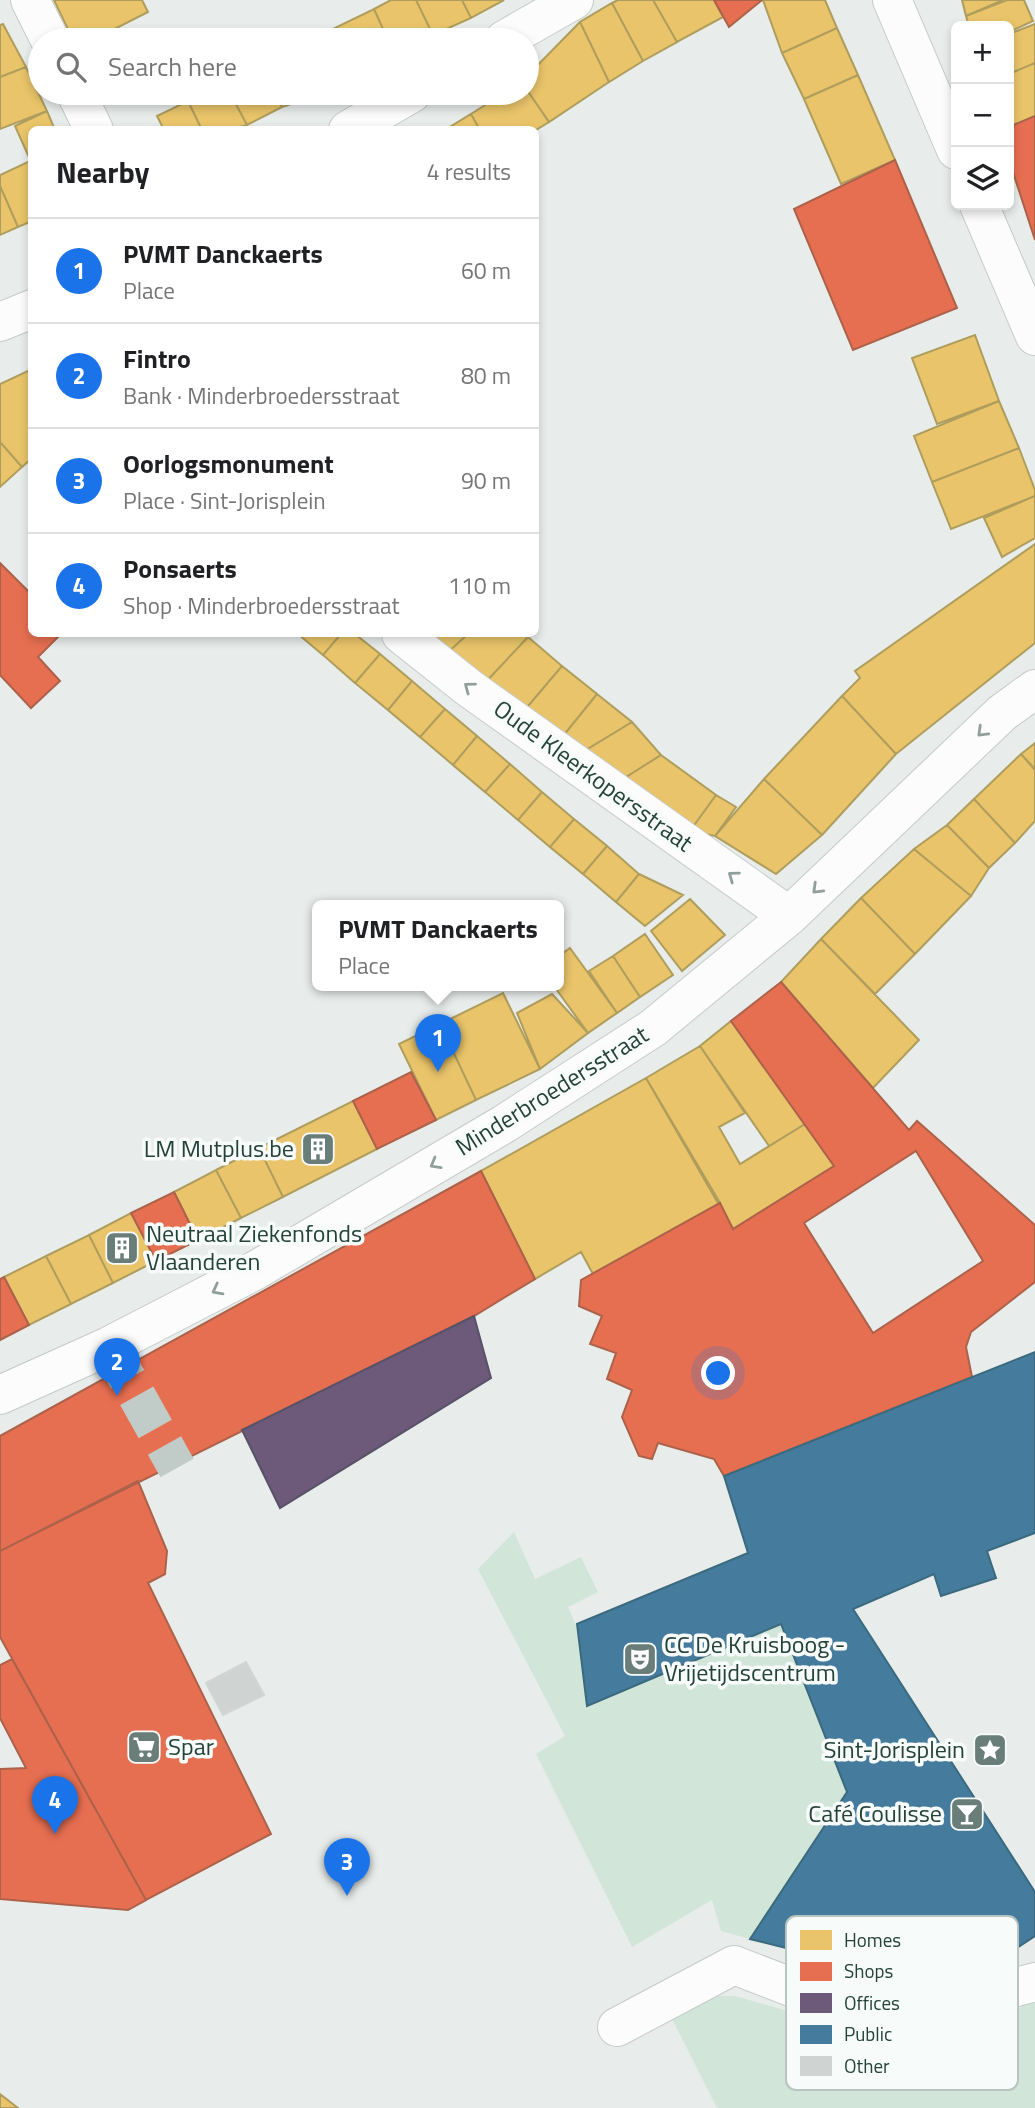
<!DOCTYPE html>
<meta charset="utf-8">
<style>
body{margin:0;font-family:"Titillium Web",sans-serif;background:#f6f6f6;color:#202124}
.controls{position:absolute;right:21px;top:21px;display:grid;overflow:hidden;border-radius:10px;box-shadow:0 4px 10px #0003}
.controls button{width:63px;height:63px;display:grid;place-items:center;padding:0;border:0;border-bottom:2px solid #e0e0e0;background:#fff;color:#202124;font:35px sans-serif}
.you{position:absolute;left:719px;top:1374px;width:24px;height:24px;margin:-18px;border:5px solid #fff;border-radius:50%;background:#1a73e8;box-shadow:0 0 0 10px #1a73e833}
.badge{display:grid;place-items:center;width:46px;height:46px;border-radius:50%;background:#1a73e8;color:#fff;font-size:23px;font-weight:700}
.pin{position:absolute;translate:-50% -58px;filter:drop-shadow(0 2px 4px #0008)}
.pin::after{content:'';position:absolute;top:37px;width:24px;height:21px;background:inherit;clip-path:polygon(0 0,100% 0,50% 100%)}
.popup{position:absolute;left:312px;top:900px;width:252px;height:91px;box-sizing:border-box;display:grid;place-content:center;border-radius:10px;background:#fff;filter:drop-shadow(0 2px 5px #0005);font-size:23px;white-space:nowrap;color:#757577}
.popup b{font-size:26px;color:#202124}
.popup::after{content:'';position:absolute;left:50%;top:100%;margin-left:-14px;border:14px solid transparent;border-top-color:#fff}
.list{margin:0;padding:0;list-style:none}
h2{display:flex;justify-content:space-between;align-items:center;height:91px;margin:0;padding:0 28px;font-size:30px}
h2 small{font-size:23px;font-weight:400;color:#757577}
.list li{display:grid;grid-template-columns:46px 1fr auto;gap:21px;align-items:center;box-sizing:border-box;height:105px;padding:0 28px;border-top:2px solid #e0e0e0}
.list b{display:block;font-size:26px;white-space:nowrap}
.list p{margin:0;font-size:23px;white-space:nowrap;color:#757577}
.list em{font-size:23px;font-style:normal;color:#757577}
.icon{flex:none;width:38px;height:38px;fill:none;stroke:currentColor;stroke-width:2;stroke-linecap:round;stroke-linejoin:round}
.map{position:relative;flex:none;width:1035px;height:2108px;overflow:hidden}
.search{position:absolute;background:#fff;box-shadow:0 4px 10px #0003;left:28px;top:28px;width:511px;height:77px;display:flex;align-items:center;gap:18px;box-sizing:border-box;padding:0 24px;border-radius:38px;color:#757577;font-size:26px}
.panel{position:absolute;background:#fff;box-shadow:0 4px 10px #0003;left:28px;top:126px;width:511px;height:511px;border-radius:10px}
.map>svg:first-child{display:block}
</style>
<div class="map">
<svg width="1035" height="2108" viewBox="0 0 1035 2108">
<rect width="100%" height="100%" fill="#e8edeb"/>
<path fill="#d1e6d8" d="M 514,1532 L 535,1579 L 581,1557 L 598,1592 L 568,1607 L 576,1625 L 588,1706 L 781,1624 L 847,1792 L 750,1939 L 721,1931 L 712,1900 L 632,1947 L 536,1754 L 565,1736 L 478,1569 Z
M 717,1996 L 735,1996 L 816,2019 L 869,2029 L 926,2033 L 993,2020 L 1035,2001 L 1035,2108 L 717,2108 L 669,2013 Z"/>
<path fill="#e9c46a" stroke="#ae9d5c" stroke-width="2" d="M 54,0 L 142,0 L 148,12 L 93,40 L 73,40 Z
M 391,0 L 416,0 L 433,35 L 424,40 L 388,40 L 374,9 Z
M 416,0 L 462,0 L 471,18 L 433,35 Z
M 462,0 L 504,0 L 471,18 Z
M 618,0 L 653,0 L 677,42 L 643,61 L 612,3 Z
M 653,0 L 714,0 L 723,17 L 677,42 Z
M 763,0 L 825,0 L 837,28 L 782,53 Z
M 962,0 L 1003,0 L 966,16 Z
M 1007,0 L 1024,0 L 1033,21 L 1009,32 L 1009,26 L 969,26 L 966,16 Z
M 612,3 L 643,61 L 609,82 L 580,22 Z
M 374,9 L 388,40 L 343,40 L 337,27 Z
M 580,22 L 609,82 L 549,122 L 527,90 L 527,76 Z
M 3,24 L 26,67 L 0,77 L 0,25 Z
M 1035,24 L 1035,63 L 1009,74 L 1009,34 Z
M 337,27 L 343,40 L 310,40 Z
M 837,28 L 858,75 L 804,99 L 782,53 Z
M 1035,63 L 1035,116 L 1009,127 L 1009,74 Z
M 26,67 L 47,111 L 0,129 L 0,77 Z
M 858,75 L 895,160 L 841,184 L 804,99 Z
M 527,90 L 549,122 L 536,130 L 480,130 L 471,114 L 504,93 L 527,93 Z
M 204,93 L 230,93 L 247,125 L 230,130 L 202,130 L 188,101 Z
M 230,93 L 275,93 L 282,107 L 247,125 Z
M 275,93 L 322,93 L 322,94 L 282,107 Z
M 188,101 L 202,130 L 164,130 L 157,116 Z
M 47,111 L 55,130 L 32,130 L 32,164 L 15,126 Z
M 471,114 L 480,130 L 445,130 Z
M 30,161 L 32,221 L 18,227 L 0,186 L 0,175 Z
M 0,186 L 18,227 L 0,235 Z
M 975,335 L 999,401 L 937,424 L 912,358 Z
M 32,369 L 32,458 L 22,467 L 0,442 L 0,384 Z
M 999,401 L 1019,448 L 932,482 L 914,436 Z
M 0,442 L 22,467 L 0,487 Z
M 1019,448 L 1035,490 L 1035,496 L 951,529 L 932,482 Z
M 1035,496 L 1035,538 L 1002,557 L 984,518 Z
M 1035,544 L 1035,643 L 896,754 L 842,696 L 860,678 L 855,671 Z
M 298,634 L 341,634 L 323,655 Z
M 341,634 L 355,634 L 380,654 L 355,683 L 323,655 Z
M 424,634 L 468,634 L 446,654 Z
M 468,634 L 523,634 L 528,637 L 482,686 L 446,654 Z
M 528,637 L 562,666 L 523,712 L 482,686 Z
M 380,654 L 412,681 L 388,710 L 355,683 Z
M 562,666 L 597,694 L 559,741 L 523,712 Z
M 412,681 L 445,709 L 420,737 L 388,710 Z
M 597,694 L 632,722 L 576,756 L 559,741 Z
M 842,696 L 896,754 L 822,835 L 764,779 Z
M 445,709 L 477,736 L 453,765 L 420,737 Z
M 632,722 L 661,755 L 615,784 L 576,756 Z
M 477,736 L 510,764 L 485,792 L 453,765 Z
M 1035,743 L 1035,769 L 1021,754 Z
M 1021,754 L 1035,770 L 1035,821 L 1015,843 L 974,799 Z
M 661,755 L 716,795 L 690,831 L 615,784 Z
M 510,764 L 542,792 L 518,820 L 485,792 Z
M 764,779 L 822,835 L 776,874 L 715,836 Z
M 542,792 L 574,819 L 550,847 L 518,820 Z
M 716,795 L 736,807 L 715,836 L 690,831 Z
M 974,799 L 1015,843 L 989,868 L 947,825 Z
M 574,819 L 607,846 L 583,874 L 550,847 Z
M 947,825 L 989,868 L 971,896 L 914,849 Z
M 607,846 L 639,874 L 616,902 L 583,874 Z
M 914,849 L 971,896 L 915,954 L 861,898 Z
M 639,874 L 683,895 L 645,926 L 616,902 Z
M 861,898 L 915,954 L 875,994 L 821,939 Z
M 690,899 L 725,935 L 682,971 L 651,931 Z
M 645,934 L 673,975 L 640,997 L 613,956 Z
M 821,939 L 919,1040 L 873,1088 L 781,982 Z
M 570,948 L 617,1013 L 588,1033 L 554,986 L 559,986 L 559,956 Z
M 613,956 L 640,997 L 617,1013 L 589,971 Z
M 503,993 L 540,1069 L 476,1100 L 440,1024 Z
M 552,994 L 588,1033 L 540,1069 L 517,1013 Z
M 731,1021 L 805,1124 L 769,1146 L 700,1046 Z
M 440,1024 L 476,1100 L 436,1120 L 399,1044 Z
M 700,1046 L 745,1113 L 719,1127 L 740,1164 L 805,1124 L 834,1166 L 733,1229 L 646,1078 Z
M 646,1078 L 720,1203 L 593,1274 L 581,1252 L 535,1279 L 481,1171 Z
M 353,1101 L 377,1149 L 283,1197 L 259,1148 Z
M 259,1148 L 283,1197 L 241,1218 L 216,1170 Z
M 216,1170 L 241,1218 L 198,1240 L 174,1192 Z
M 131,1213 L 156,1261 L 113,1283 L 89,1235 Z
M 89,1235 L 113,1283 L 71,1304 L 46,1256 Z
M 46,1256 L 71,1304 L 29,1325 L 4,1277 Z
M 0,2094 L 18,2108 L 0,2108 Z"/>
<path fill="#e76f51" stroke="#ac624a" stroke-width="2" fill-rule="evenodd" d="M 714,0 L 762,0 L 729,27 Z
M 1035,116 L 1035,240 L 1009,160 L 1009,127 Z
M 895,160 L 957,308 L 853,350 L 794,209 Z
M 0,563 L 32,595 L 32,634 L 61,634 L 38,657 L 60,681 L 31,708 L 0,675 Z
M 781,982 L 909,1130 L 917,1121 L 1035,1225 L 1035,1282 L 971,1332 L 966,1347 L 972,1377 L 724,1476 L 714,1459 L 658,1443 L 652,1459 L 639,1456 L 622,1417 L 632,1390 L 607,1379 L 616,1353 L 590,1344 L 602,1316 L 579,1306 L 581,1280 L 720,1203 L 733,1229 L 834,1166 L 731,1021 ZM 916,1151 L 983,1261 L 873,1333 L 804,1223 Z
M 411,1072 L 436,1120 L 377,1149 L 353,1101 Z
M 481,1171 L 535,1279 L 474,1316 L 0,1551 L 0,1436 Z
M 174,1192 L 198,1240 L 156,1261 L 131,1213 Z
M 4,1277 L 29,1325 L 0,1340 L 0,1279 Z
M 138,1481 L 167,1551 L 165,1574 L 148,1583 L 271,1834 L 146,1900 L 0,1637 L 0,1551 Z
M 12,1659 L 146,1900 L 128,1910 L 0,1899 L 0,1769 L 26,1768 L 0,1718 L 0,1665 Z"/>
<path fill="#6d597a" stroke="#575267" stroke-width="2" d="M 474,1316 L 491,1378 L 280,1508 L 242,1430 Z"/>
<path fill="#457b9d" stroke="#3b6a7f" stroke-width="2" d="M 1035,1352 L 1035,1533 L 987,1551 L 996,1578 L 941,1596 L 934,1574 L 853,1609 L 1035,1892 L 1035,1936 L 1005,1956 L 970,1969 L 894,1975 L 750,1939 L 847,1792 L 781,1624 L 587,1706 L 577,1624 L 748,1553 L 724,1476 Z"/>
<path fill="#cfd4d2" stroke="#d1d6d4" stroke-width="2" d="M 246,1662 L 264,1695 L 223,1715 L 206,1683 Z"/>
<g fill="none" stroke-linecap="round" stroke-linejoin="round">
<path stroke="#c1cbc8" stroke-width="38" stroke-dasharray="38 19" stroke-linecap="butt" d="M 109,1346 L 177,1468"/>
<g stroke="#c5cac8" stroke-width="40">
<path id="minor" d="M 30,0 L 50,40
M 892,0 L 956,150
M 504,40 L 574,0
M 76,93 L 94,130
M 348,130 L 412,93
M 979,205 L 1035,336
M 0,322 L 32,309
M 401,634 L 469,688 L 789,916
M 0,1395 L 109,1346 L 256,1270 L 504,1124 L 653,1028 L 789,916 L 1002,713 L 1035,689
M 617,2027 L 734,1965 L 817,1997 L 921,2013 L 1035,1982"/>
</g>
<use href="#minor" stroke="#fcfcfc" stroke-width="38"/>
</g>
<defs><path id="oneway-chevron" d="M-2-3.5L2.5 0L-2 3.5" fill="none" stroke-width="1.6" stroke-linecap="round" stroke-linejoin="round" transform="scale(1.75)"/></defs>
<g stroke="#909f9b">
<use href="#oneway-chevron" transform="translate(469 687) rotate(-143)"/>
<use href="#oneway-chevron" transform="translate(982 732) rotate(136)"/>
<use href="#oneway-chevron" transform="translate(733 876) rotate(-144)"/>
<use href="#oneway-chevron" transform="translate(817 889) rotate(136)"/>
<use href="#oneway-chevron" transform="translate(435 1164) rotate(150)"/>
<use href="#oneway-chevron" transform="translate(217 1290) rotate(152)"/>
</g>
<defs>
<g id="building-square" transform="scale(1.75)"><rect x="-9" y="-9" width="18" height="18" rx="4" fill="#697e78" stroke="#f7fbf9"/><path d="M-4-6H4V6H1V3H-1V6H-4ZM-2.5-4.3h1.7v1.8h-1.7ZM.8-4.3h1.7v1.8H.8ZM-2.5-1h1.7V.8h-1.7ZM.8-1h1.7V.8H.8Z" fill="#fff"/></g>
<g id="theatre-square" transform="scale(1.75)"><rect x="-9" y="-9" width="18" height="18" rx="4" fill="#697e78" stroke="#f7fbf9"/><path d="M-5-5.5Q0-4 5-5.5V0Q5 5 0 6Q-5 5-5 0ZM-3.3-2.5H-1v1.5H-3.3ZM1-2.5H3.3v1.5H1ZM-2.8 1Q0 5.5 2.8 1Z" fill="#fff"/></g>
<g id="supermarket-square" transform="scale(1.75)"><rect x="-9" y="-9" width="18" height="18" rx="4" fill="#697e78" stroke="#f7fbf9"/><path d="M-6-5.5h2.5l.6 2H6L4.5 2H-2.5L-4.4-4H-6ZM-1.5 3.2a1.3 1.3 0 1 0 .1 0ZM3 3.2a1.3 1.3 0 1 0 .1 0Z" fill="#fff"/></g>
<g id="sight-square" transform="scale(1.75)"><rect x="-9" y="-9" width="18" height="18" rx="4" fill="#697e78" stroke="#f7fbf9"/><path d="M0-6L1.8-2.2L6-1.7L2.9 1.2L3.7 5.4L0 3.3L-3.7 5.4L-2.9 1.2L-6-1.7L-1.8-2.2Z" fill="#fff"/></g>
<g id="bar-square" transform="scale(1.75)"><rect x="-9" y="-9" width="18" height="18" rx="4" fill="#697e78" stroke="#f7fbf9"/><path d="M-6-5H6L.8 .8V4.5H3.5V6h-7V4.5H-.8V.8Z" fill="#fff"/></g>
</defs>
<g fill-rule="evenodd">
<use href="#building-square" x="318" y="1149"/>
<use href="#building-square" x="122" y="1248"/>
<use href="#theatre-square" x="640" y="1659"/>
<use href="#supermarket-square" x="144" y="1747"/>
<use href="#sight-square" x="990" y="1750"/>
<use href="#bar-square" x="967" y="1814"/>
</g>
<g text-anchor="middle" stroke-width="7" stroke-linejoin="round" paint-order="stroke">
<g font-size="24" fill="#24423a" stroke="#f7fbf9">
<text transform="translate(593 776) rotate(36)" y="8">Oude Kleerkopersstraat</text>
<text transform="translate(552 1091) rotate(-32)" y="8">Minderbroedersstraat</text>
</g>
<g font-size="24" fill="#24423a" stroke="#f7fbf9" text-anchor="end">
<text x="294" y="1157">LM Mutplus.be</text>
<text x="146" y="1242" text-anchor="start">Neutraal Ziekenfonds<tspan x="146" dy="28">Vlaanderen</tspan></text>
<text x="664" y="1653" text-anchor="start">CC De Kruisboog -<tspan x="664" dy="28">Vrijetijdscentrum</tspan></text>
<text x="168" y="1755" text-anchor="start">Spar</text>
<text x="965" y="1758">Sint-Jorisplein</text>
<text x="942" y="1822">Café Coulisse</text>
</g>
</g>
<rect x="786" y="1916" width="232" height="174" rx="10" fill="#f7fbf9" stroke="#b8c4c0" stroke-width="2"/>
<rect x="800" y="1930" width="32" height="20" fill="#e9c46a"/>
<rect x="800" y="1962" width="32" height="19" fill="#e76f51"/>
<rect x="800" y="1993" width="32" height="20" fill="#6d597a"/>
<rect x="800" y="2025" width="32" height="19" fill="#457b9d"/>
<rect x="800" y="2056" width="32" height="20" fill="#cfd4d2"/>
<g font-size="19" fill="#24423a">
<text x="844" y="1947">Homes</text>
<text x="844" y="1978">Shops</text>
<text x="844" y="2010">Offices</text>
<text x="844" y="2041">Public</text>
<text x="844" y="2073">Other</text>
</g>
</svg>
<div class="controls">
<button>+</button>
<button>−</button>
<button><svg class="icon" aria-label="layers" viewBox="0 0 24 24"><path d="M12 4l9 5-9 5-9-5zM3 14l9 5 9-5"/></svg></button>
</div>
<div class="you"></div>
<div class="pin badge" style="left:438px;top:1072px">1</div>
<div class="popup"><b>PVMT Danckaerts</b>Place</div>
<div class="pin badge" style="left:117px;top:1396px">2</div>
<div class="pin badge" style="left:347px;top:1896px">3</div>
<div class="pin badge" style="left:55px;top:1834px">4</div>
<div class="search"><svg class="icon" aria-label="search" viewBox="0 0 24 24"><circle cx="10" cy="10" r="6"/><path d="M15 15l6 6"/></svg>Search here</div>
<section class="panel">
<h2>Nearby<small>4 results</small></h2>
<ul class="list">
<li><span class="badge">1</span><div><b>PVMT Danckaerts</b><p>Place</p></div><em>60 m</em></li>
<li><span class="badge">2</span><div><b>Fintro</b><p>Bank · Minderbroedersstraat</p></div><em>80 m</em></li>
<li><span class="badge">3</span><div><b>Oorlogsmonument</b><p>Place · Sint-Jorisplein</p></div><em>90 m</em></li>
<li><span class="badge">4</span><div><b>Ponsaerts</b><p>Shop · Minderbroedersstraat</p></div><em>110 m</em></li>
</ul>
</section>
</div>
